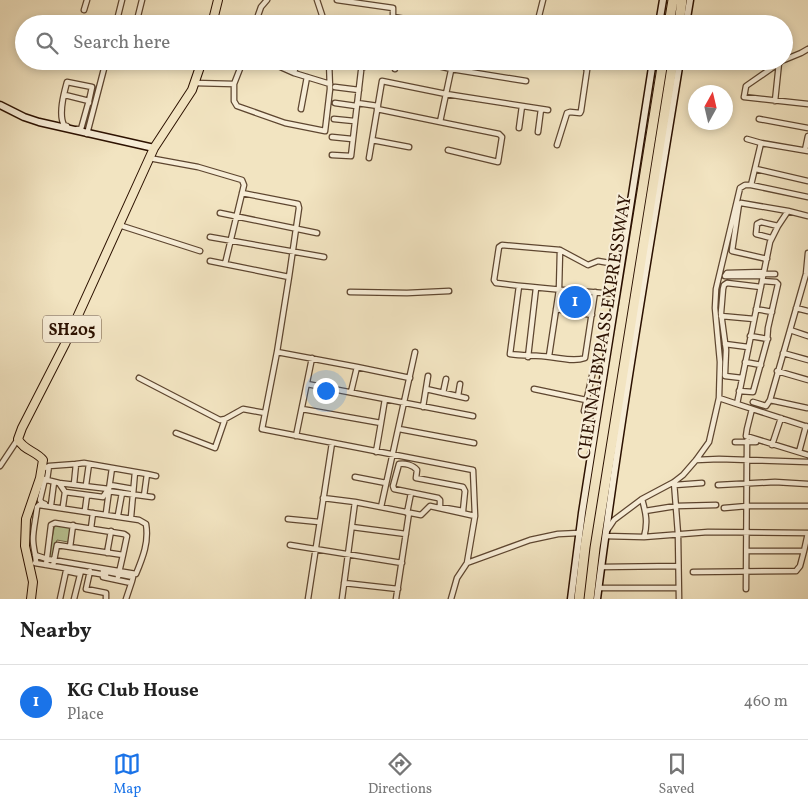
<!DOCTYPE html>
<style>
body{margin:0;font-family:Vollkorn,serif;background:#f6f6f6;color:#222}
.compass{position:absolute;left:688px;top:85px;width:45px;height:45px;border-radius:50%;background:#fff;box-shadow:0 2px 8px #0003;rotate:8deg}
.you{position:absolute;left:325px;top:390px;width:18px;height:18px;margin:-12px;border:4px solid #fff;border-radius:50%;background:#1a73e8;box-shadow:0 0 0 8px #1a73e833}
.badge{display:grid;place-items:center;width:32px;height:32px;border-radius:50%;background:#1a73e8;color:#fff;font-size:16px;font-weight:700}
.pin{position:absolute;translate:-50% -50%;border:2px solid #fff;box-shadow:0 1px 5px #0006}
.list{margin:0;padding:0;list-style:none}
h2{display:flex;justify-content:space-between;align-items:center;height:65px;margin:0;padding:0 20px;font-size:21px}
h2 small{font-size:16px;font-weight:400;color:#767676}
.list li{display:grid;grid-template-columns:32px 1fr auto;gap:15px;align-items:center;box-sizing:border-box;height:75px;padding:0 20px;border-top:1px solid #e0e0e0}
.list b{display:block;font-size:19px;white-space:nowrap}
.list p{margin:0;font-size:16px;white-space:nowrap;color:#767676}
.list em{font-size:16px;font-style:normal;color:#767676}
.icon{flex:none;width:28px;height:28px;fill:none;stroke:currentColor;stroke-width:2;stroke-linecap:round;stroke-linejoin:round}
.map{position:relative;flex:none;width:808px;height:599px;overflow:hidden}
.search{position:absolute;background:#fff;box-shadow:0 2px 8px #0003;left:15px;right:15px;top:15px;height:55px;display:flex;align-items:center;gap:12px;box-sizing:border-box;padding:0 18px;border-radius:28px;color:#767676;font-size:19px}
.sheet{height:140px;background:#fff}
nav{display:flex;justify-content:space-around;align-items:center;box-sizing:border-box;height:70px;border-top:1px solid #e0e0e0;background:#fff;font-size:14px;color:#767676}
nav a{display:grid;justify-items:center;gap:2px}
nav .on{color:#1a73e8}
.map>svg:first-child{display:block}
</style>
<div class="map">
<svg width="808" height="599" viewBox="0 0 808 599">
<rect width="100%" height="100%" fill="#f2e4c1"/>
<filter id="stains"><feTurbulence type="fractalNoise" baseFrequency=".004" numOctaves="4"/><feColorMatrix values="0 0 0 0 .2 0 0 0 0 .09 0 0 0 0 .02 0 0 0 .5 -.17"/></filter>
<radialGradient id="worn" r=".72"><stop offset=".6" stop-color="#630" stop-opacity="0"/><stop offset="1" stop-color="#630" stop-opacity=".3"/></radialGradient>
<path fill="#b9c493" stroke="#726a4a" d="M 55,524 L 71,526 L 68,542 L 57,540 L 52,558 L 48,557 Z"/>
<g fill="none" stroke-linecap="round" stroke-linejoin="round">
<g stroke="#5e4630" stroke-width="7">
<path id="street" d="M 317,0 L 325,24
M 337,0 L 393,8 L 393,17 L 437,24
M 84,10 L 87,0
M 116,24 L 122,0
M 136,24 L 142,0
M 255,24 L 261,7 L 267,0
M 537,24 L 543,0
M 784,60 L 801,53 L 808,49
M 267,61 L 294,73 L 330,84
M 418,61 L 451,69 L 526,81
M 782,61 L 746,86 L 744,97 L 808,104
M 364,67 L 365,61
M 395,69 L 397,61
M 294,73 L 297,61
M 195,83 L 234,84 L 234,101 L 237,106 L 285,123 L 325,131 L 330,89 L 329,61
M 234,84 L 243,61
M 335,87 L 359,90
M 65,95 L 89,101 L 89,103
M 775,101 L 779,63
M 335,103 L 356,106
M 357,103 L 378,106
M 301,109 L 307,77
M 377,109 L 440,122 L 453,61
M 334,119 L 354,121
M 759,119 L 808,128
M 440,122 L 499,134 L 502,137 L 498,162 L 448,150
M 67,126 L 64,125 C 58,114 64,93 67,82 L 92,87 L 89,101
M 519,128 L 522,106
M 77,129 L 81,129 L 88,104
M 538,132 L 541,109
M 87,134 L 106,61
M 332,137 L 352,139
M 747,139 L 761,143
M 372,140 L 409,147
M 557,145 L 567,113 L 570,112 L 580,113 L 581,111 L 587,70 L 581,61
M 805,150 L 808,136
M 332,155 L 351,156 L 361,71
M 149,158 L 198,167 L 242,180 L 244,185 L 225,264 L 289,277 L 299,208 L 298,204 L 242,193
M 369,158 L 382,81 L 446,94 L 548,110
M 756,169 L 808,181
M 751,185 L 761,143 L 808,151
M 220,213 L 317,233
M 119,225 L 200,251
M 210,237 L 324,257
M 771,238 L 756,234 L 757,224 L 761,222 L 778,226
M 560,250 L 588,265 L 598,261 L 621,265
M 767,259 L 732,251 L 739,204 L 741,203 L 788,211
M 210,261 L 225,264
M 764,274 L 775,274
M 763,276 L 725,276 L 727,273 L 764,272
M 289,277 L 277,352 L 262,429 L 473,470 L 475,516
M 519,286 L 510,354 C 523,356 536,355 550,357 C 561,358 574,362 585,358 L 595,292
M 350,292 L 407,293 L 449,291
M 796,308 L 808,311
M 556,309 L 592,315
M 756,309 L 772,312
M 721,316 L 754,319
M 790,330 L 808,336
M 750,336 L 768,339
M 725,344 L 748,347
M 277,352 L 357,367
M 783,353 L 808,360
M 549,356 L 559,290 L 560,250 L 502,245 L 499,247 L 494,280 L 496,283 C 536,288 576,291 617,294
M 528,357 L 536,288
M 745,362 L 761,365
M 777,371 L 808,380
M 139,378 L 220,420 L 225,419 L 243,409 L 265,413
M 742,378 L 725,376 L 725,374 L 726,350 L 721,313 L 723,289 L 724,285 L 727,283 L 761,287
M 307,384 L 473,416
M 426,389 L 466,398
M 534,389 L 586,400
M 739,391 L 753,392 L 767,341 L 768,328 L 778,284 L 776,282 L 762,281
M 351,392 L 357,367 L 410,378
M 443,393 L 446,379
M 458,396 L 460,384
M 719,398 L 737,404 L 770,242 L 778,226 L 788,211 L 808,216
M 770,400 L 807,408
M 753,402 L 766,406 L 770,400 L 806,274 L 808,253
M 737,404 L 808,427
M 423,407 L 428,376
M 302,409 L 381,423 L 385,399
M 752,409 L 747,429 L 746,436 L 808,455
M 584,411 L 594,367 L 596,366 L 605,368
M 399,429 L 474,443
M 176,433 L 215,448 L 225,419
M 296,436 L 312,358
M 735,442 L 756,442
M 772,445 L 781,418
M 376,452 L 381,423
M 799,452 L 806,426
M 696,460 L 719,459 L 808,462
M 76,464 L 84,463 L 147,474 L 144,496
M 399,464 C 405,463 413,465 417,470 L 416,478 L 463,487 L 465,491 L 463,511 L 440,507 L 440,500 L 438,498 L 394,489 L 393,486 Z
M 0,466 L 18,439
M 42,469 L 49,466 L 76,464 L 74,484
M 147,474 L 156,476
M 355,477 L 386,483
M 43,479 L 59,483 L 65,492 L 103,497 L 107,491 L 152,497
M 45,479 L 40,500 L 42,503 L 45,504
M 47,480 L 49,466
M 674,482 L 678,534 L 679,599
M 59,483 L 109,489 L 112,468
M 86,485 L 89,464
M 110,485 L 133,489
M 675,485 L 702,483
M 718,485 L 775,482 L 808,484
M 323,498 L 355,502 L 421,515 L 430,506 L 475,516 L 467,563
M 642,499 C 646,513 648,523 644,537
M 51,505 L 54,482
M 63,506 L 65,492
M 381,507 L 415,352
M 724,508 L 747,506 L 808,506
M 85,510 L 87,495
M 645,511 L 676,506 L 716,505
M 106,513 L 109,491
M 407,513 L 411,493
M 118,515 L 122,493
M 131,517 L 135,472
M 288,519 L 319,522
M 352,527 L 406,534
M 91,528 L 93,513
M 606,532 L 614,520 L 642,499 L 674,482 L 683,475 L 696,460 L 709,442 L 719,398 L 720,362 L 715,308 L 716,289 L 740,188 L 745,185 L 751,185 L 808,197
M 605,536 L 644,537 L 708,532 L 808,533
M 290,545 L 402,563
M 70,547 L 73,525
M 747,551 L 804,551 L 808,533
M 107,553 L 111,531
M 35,555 L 47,559 L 136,574 C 143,557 149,542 146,524 L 139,520 L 39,505 L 37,507 C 36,518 33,529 33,539 C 33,548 36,555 36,563
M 35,563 L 106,575
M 46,565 L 51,525 L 55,523 L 124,534 L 127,536 L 123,555
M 53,566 L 57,545 L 123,555 L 118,577
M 601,567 L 678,566
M 90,571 L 86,589 L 106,593 L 106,599
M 103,571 L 133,577 L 132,581
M 693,572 L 796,571 L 800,566 L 804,551
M 103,577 L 131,583
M 344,583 L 398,589
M 599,588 L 678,588
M 746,589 L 747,441
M 60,599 L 66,571 L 80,574
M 74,599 L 81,571
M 126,599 L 132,581
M 308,599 L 332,443
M 342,599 L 355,502
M 396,599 L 409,513
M 451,599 L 457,578 L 467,563 L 530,540 L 558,534 L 579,533"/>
</g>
<g stroke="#2c1100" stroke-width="9">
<path id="secondary" d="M 659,24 L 663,0
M 686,24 L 690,0
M 0,105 L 24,117 L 39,122 L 154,148
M 571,599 L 582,513 L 653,61
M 597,599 C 620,419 651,240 680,61"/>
</g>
<g stroke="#2c1100" stroke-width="10">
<path id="primary" d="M 212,24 L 218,0
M 31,599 L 33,582 L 25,546 L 26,519 L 40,478 L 43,460 C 36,451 23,450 18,439 L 22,428 L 65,344 L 154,148 L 192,90 L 202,61"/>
</g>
<g stroke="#2c1100" stroke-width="11">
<path id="highway" d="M 669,24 L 673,0
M 679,24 L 682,0
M 579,599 L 585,547 L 663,61
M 589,599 L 595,548 L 673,61"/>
</g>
<use href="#street" stroke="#f7edd7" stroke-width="4.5"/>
<use href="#secondary" stroke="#f7edd7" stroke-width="6"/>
<use href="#primary" stroke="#f2e4c1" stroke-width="8"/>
<use href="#highway" stroke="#f2e4c1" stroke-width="9"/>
</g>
<g text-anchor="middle" stroke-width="4" stroke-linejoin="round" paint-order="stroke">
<rect fill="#f7edd7" stroke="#695340" stroke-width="1" x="43" y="315.5" width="58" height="27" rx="4"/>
<g font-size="16" font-weight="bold" fill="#2c1100">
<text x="72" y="335">SH205</text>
</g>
<g font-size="18" fill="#2c1100" stroke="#f7edd7">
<text transform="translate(604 327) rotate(-81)" y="6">CHENNAI BYPASS EXPRESSWAY</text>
</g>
</g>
<rect width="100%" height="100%" filter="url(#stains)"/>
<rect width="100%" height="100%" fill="url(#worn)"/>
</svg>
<svg class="compass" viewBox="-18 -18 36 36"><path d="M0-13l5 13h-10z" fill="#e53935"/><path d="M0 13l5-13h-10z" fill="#767676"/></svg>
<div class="you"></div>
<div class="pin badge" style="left:575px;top:302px">1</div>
<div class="search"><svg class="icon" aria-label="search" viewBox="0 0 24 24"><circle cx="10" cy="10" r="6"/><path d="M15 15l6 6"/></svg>Search here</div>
</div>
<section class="sheet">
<h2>Nearby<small></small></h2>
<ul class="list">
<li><span class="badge">1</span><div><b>KG Club House</b><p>Place</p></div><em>460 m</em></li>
</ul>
</section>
<nav>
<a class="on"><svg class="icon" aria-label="map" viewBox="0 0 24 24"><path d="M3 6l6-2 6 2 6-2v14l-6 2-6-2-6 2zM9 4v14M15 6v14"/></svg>Map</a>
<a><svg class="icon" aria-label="directions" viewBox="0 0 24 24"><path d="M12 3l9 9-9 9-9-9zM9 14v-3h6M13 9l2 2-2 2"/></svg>Directions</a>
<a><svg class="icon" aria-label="saved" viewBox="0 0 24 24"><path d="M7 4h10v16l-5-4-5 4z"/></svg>Saved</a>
</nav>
